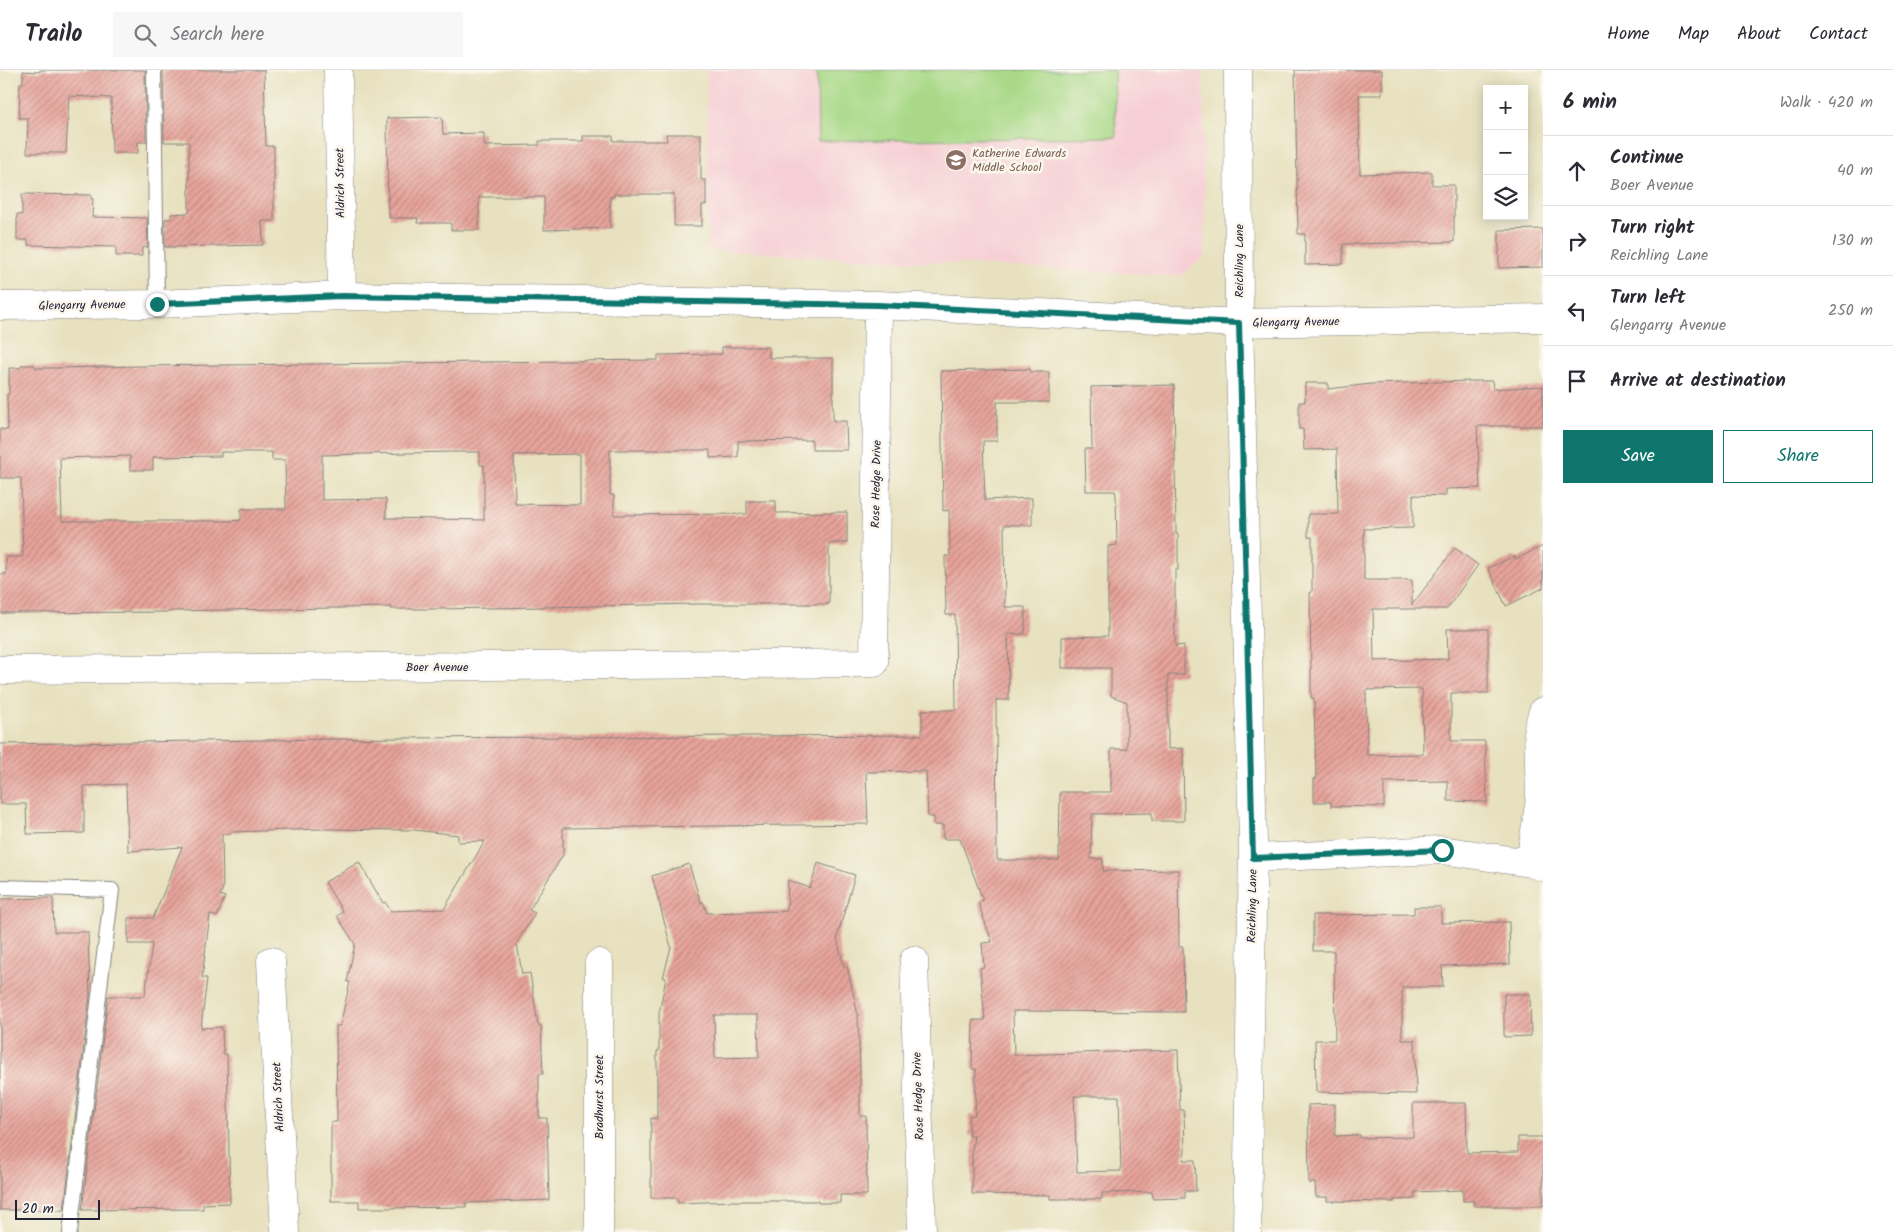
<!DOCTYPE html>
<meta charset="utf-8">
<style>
body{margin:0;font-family:Kalam,sans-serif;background:#f7f7f7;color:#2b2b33}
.controls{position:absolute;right:15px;top:15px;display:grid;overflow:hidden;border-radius:0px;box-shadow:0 2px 12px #0003}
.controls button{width:45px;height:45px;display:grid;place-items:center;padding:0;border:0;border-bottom:1px solid #e1e1e2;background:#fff;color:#2b2b33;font:25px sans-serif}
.scale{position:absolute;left:15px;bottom:12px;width:85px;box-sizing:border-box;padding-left:5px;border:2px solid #22223b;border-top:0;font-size:14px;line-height:18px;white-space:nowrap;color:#22223b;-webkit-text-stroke:4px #fbf7ec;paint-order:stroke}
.stop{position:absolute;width:15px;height:15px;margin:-11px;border:4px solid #0f766e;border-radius:50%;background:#fff}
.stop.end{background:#0f766e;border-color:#fff;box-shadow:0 1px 5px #0008}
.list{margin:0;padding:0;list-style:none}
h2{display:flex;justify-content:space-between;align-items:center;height:65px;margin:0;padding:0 20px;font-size:21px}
h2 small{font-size:16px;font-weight:400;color:#7c7c81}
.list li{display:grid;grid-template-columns:32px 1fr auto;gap:15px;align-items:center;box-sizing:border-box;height:70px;padding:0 20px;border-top:1px solid #e1e1e2}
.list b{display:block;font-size:19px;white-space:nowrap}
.list p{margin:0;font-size:16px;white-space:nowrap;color:#7c7c81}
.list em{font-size:16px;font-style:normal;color:#7c7c81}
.actions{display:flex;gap:10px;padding:15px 20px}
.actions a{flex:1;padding:11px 0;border:1px solid #0f766e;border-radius:0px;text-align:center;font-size:18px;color:#0f766e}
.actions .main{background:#0f766e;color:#fff}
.icon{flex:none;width:28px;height:28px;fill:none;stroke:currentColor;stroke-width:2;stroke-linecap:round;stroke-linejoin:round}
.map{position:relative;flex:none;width:1543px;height:1162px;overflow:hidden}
header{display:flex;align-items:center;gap:30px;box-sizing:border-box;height:70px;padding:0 25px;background:#fff;border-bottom:1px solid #e1e1e2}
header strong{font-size:24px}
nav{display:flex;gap:28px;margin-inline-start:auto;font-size:18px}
.search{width:350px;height:45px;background:#f7f7f7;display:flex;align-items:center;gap:12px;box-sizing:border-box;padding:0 18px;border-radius:0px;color:#7c7c81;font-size:19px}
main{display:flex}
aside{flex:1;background:#fff}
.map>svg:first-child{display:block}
</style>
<header>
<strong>Trailo</strong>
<div class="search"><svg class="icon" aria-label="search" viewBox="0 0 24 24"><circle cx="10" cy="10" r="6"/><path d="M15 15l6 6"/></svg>Search here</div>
<nav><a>Home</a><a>Map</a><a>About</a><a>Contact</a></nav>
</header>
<main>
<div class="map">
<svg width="1543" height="1162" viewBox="0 0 1543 1162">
<defs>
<pattern id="building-hatch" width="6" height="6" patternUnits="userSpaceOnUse" patternTransform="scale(1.25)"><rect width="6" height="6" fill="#e7a49b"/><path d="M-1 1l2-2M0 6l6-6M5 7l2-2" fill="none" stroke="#bb8580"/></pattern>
</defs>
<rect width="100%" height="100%" fill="#fbf7ec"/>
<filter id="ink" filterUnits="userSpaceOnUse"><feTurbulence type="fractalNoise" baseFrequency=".02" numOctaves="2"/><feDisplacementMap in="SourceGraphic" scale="10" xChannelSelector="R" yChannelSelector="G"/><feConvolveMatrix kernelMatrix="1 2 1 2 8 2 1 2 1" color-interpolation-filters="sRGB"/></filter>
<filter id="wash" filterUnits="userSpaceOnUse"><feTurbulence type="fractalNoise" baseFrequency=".0096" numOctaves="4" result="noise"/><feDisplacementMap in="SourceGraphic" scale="20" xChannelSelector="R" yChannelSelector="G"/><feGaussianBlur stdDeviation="1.12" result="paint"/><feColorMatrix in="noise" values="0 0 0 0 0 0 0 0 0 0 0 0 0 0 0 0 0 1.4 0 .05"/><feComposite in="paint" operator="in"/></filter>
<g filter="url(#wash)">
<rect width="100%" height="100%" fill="#e7e1bf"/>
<path fill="#f6cfd5" d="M 707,0 L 1203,0 L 1205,187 L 1180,206 L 708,180 Z"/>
<path fill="#a9d988" stroke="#667e62" d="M 817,0 L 1114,0 L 1116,67 L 818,71 Z"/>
<g id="blocks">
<path fill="url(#building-hatch)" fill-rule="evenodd" d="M 40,0 L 145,0 L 146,72 L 138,72 L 138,83 L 112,83 L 111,28 L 69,26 L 66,83 L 27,83 L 28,48 L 19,48 L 20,13 L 23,13 L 23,1 L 40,2 Z
M 163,0 L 264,0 L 266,76 L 274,76 L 274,151 L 262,151 L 263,175 L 165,177 L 165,149 L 171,149 L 171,144 L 189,143 L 189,72 L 164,72 Z
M 1295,0 L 1382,0 L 1382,25 L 1359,25 L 1360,104 L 1432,102 L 1432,115 L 1454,115 L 1454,172 L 1343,174 L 1343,194 L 1305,195 L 1305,164 L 1298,164 Z
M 442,47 L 443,64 L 484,63 L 484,76 L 539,75 L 539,71 L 583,71 L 583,66 L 613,66 L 613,71 L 667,71 L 666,64 L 701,64 L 701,110 L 706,110 L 706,135 L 702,135 L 702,156 L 674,156 L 674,124 L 614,124 L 614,127 L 610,127 L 610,158 L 544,160 L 544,127 L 479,127 L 479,160 L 451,160 L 451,153 L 417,153 L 418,148 L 389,148 L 390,143 L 388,143 L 387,48 Z
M 22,124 L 91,125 L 91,129 L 93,129 L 92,147 L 147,148 L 148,177 L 142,178 L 142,186 L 116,186 L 116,177 L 28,175 L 28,170 L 17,170 L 17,144 L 22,145 Z
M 1543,159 L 1543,197 L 1499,198 L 1499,160 Z
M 722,277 L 769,277 L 769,288 L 833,288 L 833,351 L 846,351 L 847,380 L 812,380 L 812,370 L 738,371 L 738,387 L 710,388 L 710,380 L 610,380 L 610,425 L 614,425 L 614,445 L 747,444 L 747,431 L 776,431 L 776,443 L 847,442 L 847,473 L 829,473 L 829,534 L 698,534 L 439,539 L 391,539 L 392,537 L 171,541 L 171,542 L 0,543 L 0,504 L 6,504 L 6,487 L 23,487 L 21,408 L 0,408 L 0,359 L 8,360 L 7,324 L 9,324 L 9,298 L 20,298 L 22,295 L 34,295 L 36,298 L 58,298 L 139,296 L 658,290 L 658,285 L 722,284 ZM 221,382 L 272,382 L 272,390 L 285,390 L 286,439 L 241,439 L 241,450 L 229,451 L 62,451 L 60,388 L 130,386 L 130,400 L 153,400 L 153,387 L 221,386 ZM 451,382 L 480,382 L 480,395 L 484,395 L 484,450 L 386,448 L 386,429 L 322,430 L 322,385 ZM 580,384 L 580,435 L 515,434 L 514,385 Z
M 1030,299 L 1030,302 L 1049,302 L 1049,332 L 997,332 L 997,371 L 983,371 L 985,430 L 1032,428 L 1032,455 L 1004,455 L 1005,537 L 1025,537 L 1025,564 L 1008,564 L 1009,630 L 996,630 L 997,790 L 1059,790 L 1060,722 L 1111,722 L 1111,679 L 1127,679 L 1127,632 L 1111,626 L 1111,598 L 1062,598 L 1062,567 L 1108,566 L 1108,476 L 1117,475 L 1116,425 L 1115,421 L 1086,421 L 1085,379 L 1092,379 L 1091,317 L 1174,315 L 1176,464 L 1178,464 L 1178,500 L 1175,500 L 1175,576 L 1184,575 L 1184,605 L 1168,605 L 1168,679 L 1183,678 L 1184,751 L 1152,751 L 1152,743 L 1092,744 L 1091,789 L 1103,789 L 1103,801 L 1178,800 L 1179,877 L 1183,877 L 1184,942 L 1013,941 L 1014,985 L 1178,980 L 1180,1040 L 1184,1040 L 1185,1081 L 1183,1090 L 1195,1090 L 1196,1121 L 1185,1121 L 1185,1128 L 1153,1129 L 1152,1122 L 1102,1123 L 1102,1129 L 1050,1129 L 1050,1125 L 972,1124 L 972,1081 L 974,1066 L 969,1066 L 969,1045 L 975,1045 L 976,999 L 972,999 L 973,950 L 985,950 L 980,898 L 984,897 L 982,873 L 992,872 L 978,832 L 983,830 L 960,769 L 943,769 L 943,755 L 934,755 L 934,747 L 928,747 L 926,701 L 866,702 L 868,754 L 563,758 L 563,785 L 529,840 L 535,843 L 517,873 L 522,904 L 530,903 L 538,955 L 541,955 L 543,1004 L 539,1004 L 539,1048 L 547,1048 L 549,1130 L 466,1133 L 466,1137 L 381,1138 L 359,1138 L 359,1131 L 331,1131 L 331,1052 L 337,1052 L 336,956 L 340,956 L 350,912 L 347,912 L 355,874 L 337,846 L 343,842 L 325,812 L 359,792 L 383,833 L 385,832 L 391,841 L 444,839 L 485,771 L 458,772 L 458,765 L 414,760 L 322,759 L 231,762 L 231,764 L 222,764 L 223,818 L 220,825 L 225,827 L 217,847 L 210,844 L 202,908 L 207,908 L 201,958 L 222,957 L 223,984 L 227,984 L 230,1133 L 203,1134 L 203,1139 L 82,1140 L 108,926 L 145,926 L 152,874 L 128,874 L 128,848 L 153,848 L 182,777 L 128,781 L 126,714 L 84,716 L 84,763 L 27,764 L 26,734 L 0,734 L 0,674 L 399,668 L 922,665 L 922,640 L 956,640 L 955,545 L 946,545 L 945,486 L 950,486 L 949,440 L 943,441 L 941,301 ZM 1074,1026 L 1119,1026 L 1121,1101 L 1077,1102 Z
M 1469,311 L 1492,311 L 1493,319 L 1543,316 L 1543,356 L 1477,356 L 1480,418 L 1446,419 L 1446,426 L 1413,425 L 1413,458 L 1364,459 L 1364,510 L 1412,510 L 1412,535 L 1455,478 L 1478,495 L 1447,539 L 1373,539 L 1374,591 L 1448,589 L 1447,559 L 1488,559 L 1488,623 L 1451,623 L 1451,671 L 1485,671 L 1487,732 L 1448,731 L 1448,711 L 1384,712 L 1384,737 L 1331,736 L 1331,732 L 1314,732 L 1314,709 L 1316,709 L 1314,628 L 1311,628 L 1311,604 L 1310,523 L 1312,522 L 1312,467 L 1308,467 L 1308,444 L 1338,444 L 1337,379 L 1304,380 L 1303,359 L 1299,359 L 1299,332 L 1305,332 L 1305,313 L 1328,313 L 1328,319 L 1371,314 ZM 1422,619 L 1423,684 L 1367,685 L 1366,620 Z
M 1543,476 L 1543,518 L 1506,536 L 1488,498 L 1515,486 L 1516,489 Z
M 818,793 L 855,805 L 837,868 L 844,897 L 847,896 L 858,945 L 860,1001 L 860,1046 L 866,1046 L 867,1125 L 840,1125 L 840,1133 L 818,1133 L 818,1131 L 733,1131 L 678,1133 L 677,1128 L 651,1128 L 651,1048 L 657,1049 L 657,981 L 659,981 L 659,944 L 666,908 L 663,908 L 671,877 L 652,806 L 689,794 L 701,833 L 703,832 L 707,843 L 787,841 L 788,810 L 810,818 ZM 714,945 L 758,945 L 759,987 L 715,988 Z
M 53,828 L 54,862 L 88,862 L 90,925 L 64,1140 L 0,1140 L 0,829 Z
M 1414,837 L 1441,837 L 1441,853 L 1509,852 L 1510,894 L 1442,896 L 1443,917 L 1402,917 L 1402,970 L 1415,970 L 1416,1024 L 1316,1022 L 1315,970 L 1335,970 L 1334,881 L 1313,881 L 1313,845 L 1414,844 Z
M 1504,924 L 1530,924 L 1531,966 L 1504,967 Z
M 1413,1033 L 1466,1033 L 1467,1083 L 1518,1082 L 1518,1067 L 1543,1067 L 1543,1136 L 1474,1136 L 1474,1131 L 1463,1131 L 1463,1120 L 1415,1122 L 1415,1129 L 1394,1130 L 1394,1132 L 1327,1131 L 1327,1127 L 1316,1127 L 1315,1113 L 1309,1113 L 1308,1035 L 1335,1034 L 1335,1066 L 1360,1065 L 1360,1068 L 1413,1067 Z"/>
</g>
</g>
<g filter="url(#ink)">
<use href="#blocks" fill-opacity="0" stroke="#84827d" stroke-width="1"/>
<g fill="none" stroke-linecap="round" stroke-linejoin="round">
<g stroke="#84827d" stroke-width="16">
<path id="service" d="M 154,0 L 157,234
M 0,817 L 112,820 L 70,1162"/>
</g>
<g stroke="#84827d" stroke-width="29">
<path id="minor" d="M 338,0 L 342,226
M 1238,0 L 1239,253 L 1253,773 L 1247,1162
M 0,236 L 157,234 L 342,226 L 878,235 L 1239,253 L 1543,248
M 0,600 L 874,593 L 878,235
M 1253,788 L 1442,780 L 1530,793 L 1543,797
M 1530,793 L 1540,729 L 1538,658 L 1543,641
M 914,890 L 922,1162
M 271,891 L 285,1162
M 599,1162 L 599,893"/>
</g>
<use href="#service" stroke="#fff" stroke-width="14"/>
<use href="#minor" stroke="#fff" stroke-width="28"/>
</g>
</g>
<g fill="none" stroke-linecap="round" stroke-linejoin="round" filter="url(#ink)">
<path stroke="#0f766e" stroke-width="6" d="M 157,234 L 342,226 L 878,235 L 1239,253 L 1253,788 L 1442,780"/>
</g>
<defs>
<g id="school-disc" transform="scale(1.125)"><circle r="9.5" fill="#8d6e63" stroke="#fbf7ec"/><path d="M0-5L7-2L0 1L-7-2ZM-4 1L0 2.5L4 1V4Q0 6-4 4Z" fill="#fff"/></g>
</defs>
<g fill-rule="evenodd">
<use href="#school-disc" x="956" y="90"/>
</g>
<g text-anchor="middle" stroke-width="5" stroke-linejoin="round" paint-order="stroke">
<g font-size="12" fill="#785e54" stroke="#fbf7ec" text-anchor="start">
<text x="972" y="87">Katherine Edwards<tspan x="972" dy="14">Middle School</tspan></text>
</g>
<g font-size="12" fill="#22223b" stroke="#fbf7ec">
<text transform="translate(340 113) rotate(-91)" y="4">Aldrich Street</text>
<text transform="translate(1239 191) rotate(-90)" y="4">Reichling Lane</text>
<text transform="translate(82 235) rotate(-1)" y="4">Glengarry Avenue</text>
<text transform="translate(1296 252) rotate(-1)" y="4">Glengarry Avenue</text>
<text transform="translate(876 414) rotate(-89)" y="4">Rose Hedge Drive</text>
<text x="437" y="601">Boer Avenue</text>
<text transform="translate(1252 836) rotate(-89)" y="4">Reichling Lane</text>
<text transform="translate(918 1026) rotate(-92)" y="4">Rose Hedge Drive</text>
<text transform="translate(278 1027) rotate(-93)" y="4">Aldrich Street</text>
<text transform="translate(599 1027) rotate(-90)" y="4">Bradhurst Street</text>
</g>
</g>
</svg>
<div class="controls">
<button>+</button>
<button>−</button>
<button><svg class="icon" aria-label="layers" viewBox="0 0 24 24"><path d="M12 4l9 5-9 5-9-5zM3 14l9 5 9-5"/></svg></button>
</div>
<div class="scale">20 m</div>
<div class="stop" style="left:1442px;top:780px"></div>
<div class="stop end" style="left:157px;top:234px"></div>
</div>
<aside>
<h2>6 min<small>Walk · 420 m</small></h2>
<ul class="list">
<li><svg class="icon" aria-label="ahead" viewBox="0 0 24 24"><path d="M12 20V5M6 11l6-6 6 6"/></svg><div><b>Continue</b><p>Boer Avenue</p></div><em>40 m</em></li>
<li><svg class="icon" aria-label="right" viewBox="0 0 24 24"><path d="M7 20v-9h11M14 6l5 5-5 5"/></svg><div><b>Turn right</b><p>Reichling Lane</p></div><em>130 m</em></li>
<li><svg class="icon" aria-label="left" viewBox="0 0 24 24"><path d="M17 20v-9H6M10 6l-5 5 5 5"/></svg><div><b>Turn left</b><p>Glengarry Avenue</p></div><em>250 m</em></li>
<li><svg class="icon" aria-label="arrive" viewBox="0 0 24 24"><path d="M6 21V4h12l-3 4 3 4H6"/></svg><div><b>Arrive at destination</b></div></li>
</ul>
<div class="actions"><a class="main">Save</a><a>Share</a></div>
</aside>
</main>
